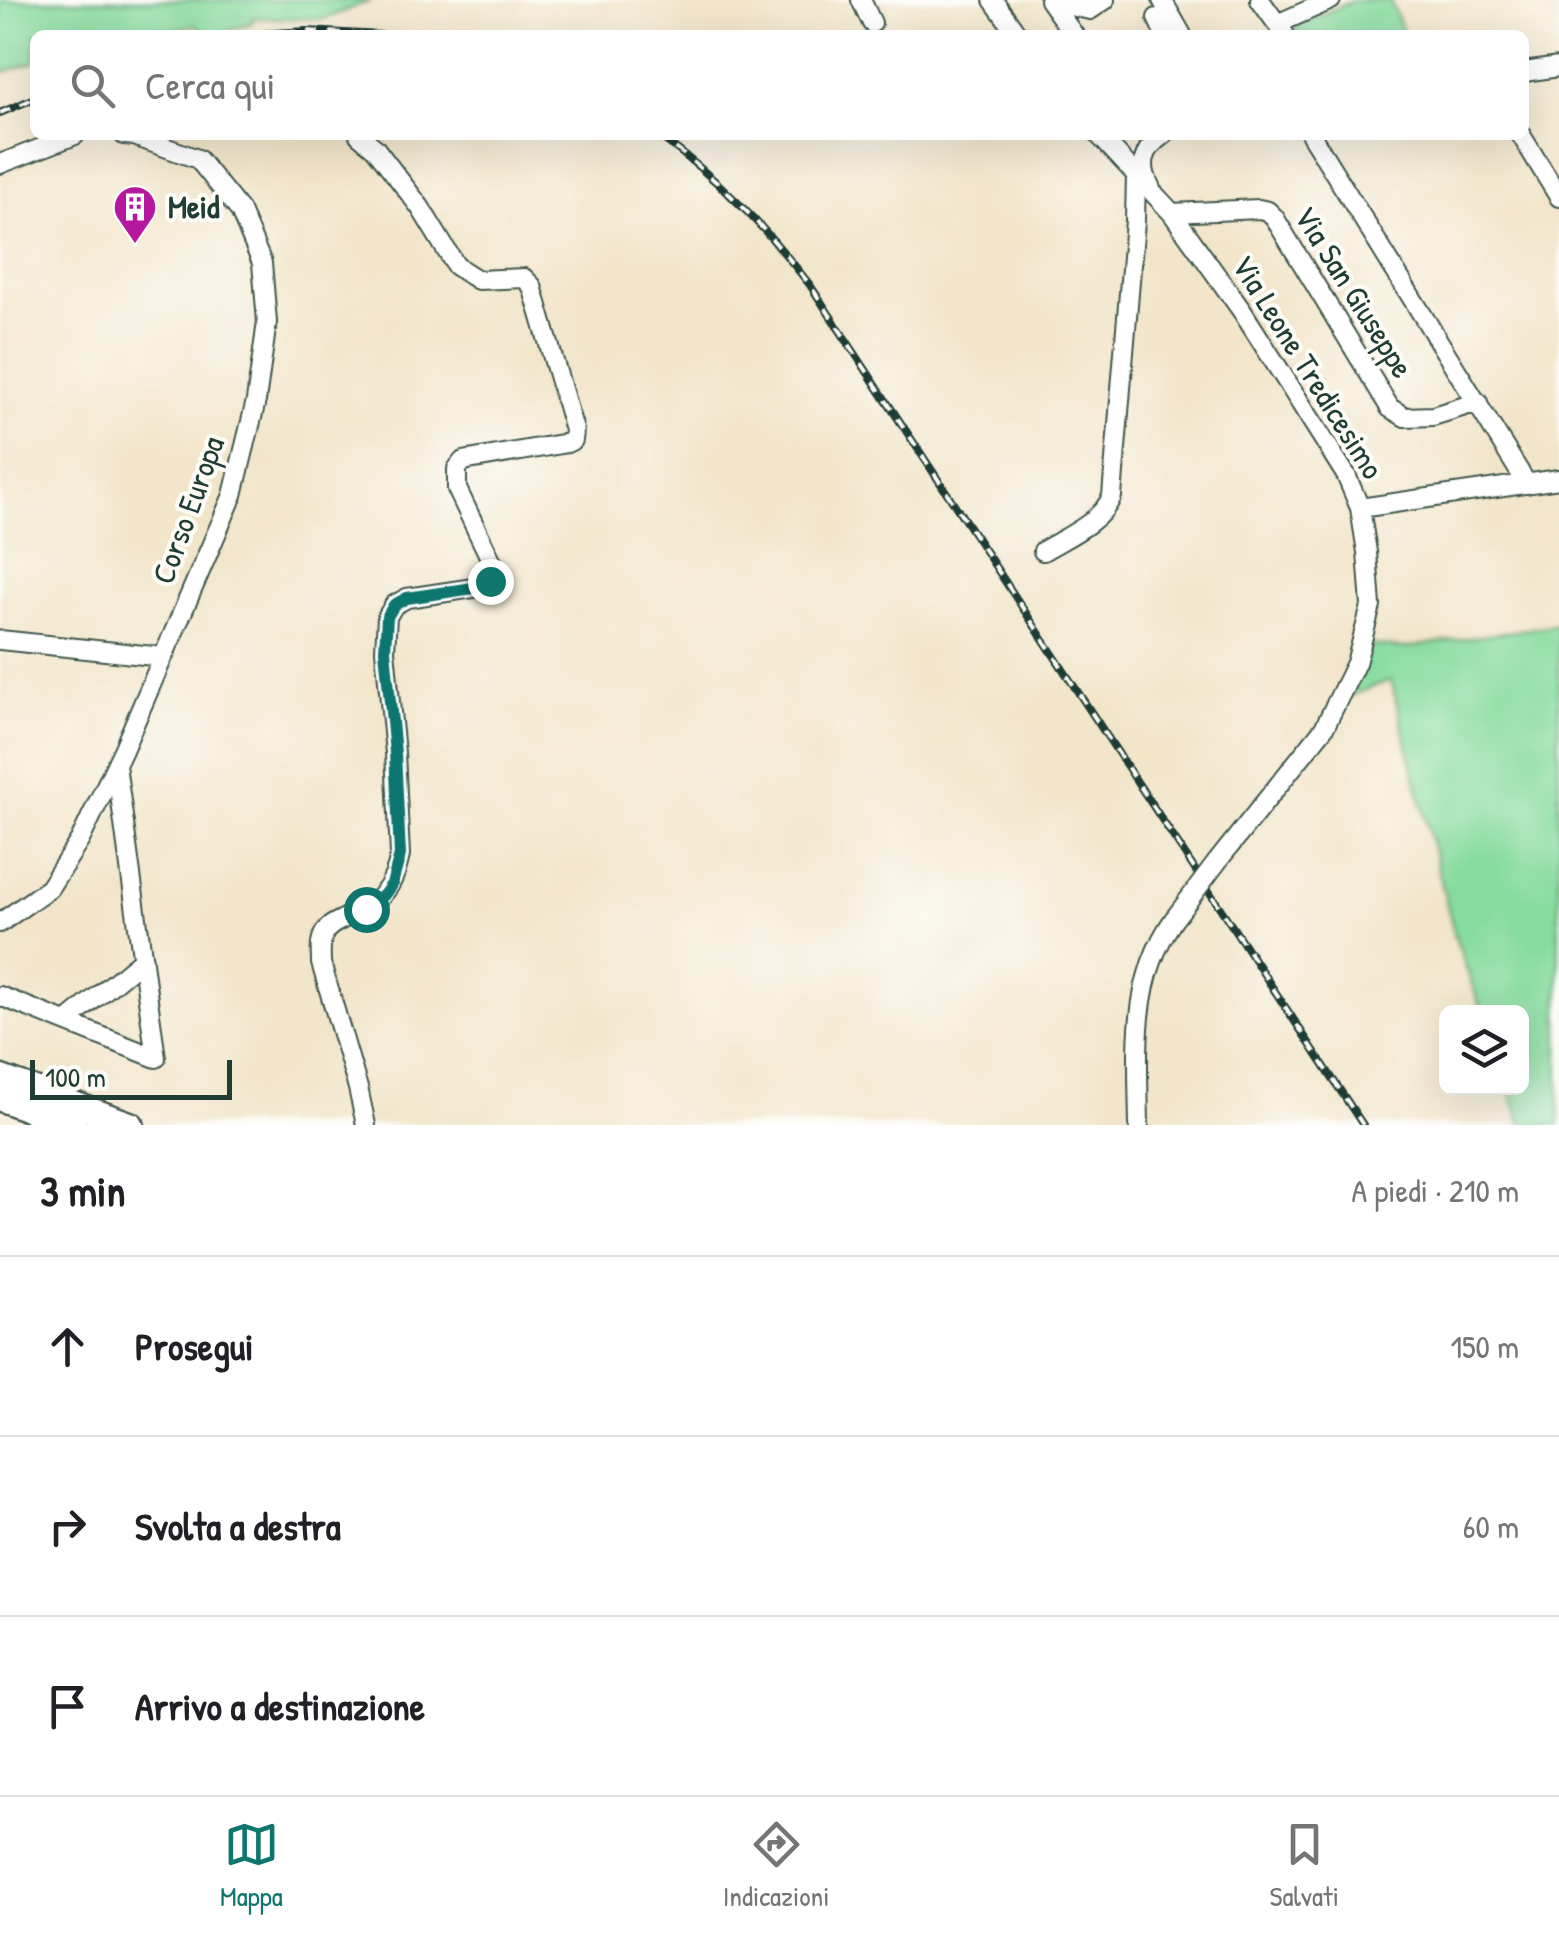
<!DOCTYPE html>
<html lang="it">
<meta charset="utf-8">
<style>
body{margin:0;font-family:"Patrick Hand",sans-serif;background:#f6f6f6;color:#202124}
.controls{position:absolute;right:30px;bottom:30px;display:grid;overflow:hidden;border-radius:15px;box-shadow:0 10px 40px #0002}
.controls button{width:90px;height:90px;display:grid;place-items:center;padding:0;border:0;border-bottom:2px solid #e0e0e0;background:#fff;color:#202124;font:50px sans-serif}
.scale{position:absolute;left:30px;bottom:25px;width:202px;box-sizing:border-box;padding-left:10px;border:5px solid #1f3d34;border-top:0;font-size:28px;line-height:35px;white-space:nowrap;color:#1f3d34;-webkit-text-stroke:8px #fdfcf7;paint-order:stroke}
.stop{position:absolute;width:30px;height:30px;margin:-22px;border:8px solid #0f766e;border-radius:50%;background:#fff}
.stop.end{background:#0f766e;border-color:#fff;box-shadow:0 2px 10px #0008}
.list{margin:0;padding:0;list-style:none}
h2{display:flex;justify-content:space-between;align-items:center;height:130px;margin:0;padding:0 40px;font-size:42px}
h2 small{font-size:32px;font-weight:400;color:#757577}
.list li{display:grid;grid-template-columns:65px 1fr auto;gap:30px;align-items:center;box-sizing:border-box;height:180px;padding:0 40px;border-top:2px solid #e0e0e0}
.list b{display:block;font-size:38px;white-space:nowrap}
.list em{font-size:32px;font-style:normal;color:#757577}
.icon{flex:none;width:55px;height:55px;fill:none;stroke:currentColor;stroke-width:2;stroke-linecap:round;stroke-linejoin:round}
.map{position:relative;flex:none;width:1559px;height:1125px;overflow:hidden}
.search{position:absolute;background:#fff;box-shadow:0 10px 40px #0002;left:30px;right:30px;top:30px;height:110px;display:flex;align-items:center;gap:25px;box-sizing:border-box;padding:0 35px;border-radius:15px;color:#757577;font-size:38px}
.sheet{height:670px;background:#fff}
nav{display:flex;justify-content:space-around;align-items:center;box-sizing:border-box;height:140px;border-top:2px solid #e0e0e0;background:#fff;font-size:28px;color:#757577}
nav a{display:grid;justify-items:center;gap:5px}
nav .on{color:#0f766e}
.map>svg:first-child{display:block}
</style>
<div class="map">
<svg width="1559" height="1125" viewBox="0 0 1559 1125">
<rect width="100%" height="100%" fill="#fdfcf7"/>
<filter id="ink" filterUnits="userSpaceOnUse"><feTurbulence type="fractalNoise" baseFrequency=".01" numOctaves="2"/><feDisplacementMap in="SourceGraphic" scale="20" xChannelSelector="R" yChannelSelector="G"/><feConvolveMatrix kernelMatrix="1 2 1 2 8 2 1 2 1" color-interpolation-filters="sRGB"/></filter>
<filter id="wash" filterUnits="userSpaceOnUse"><feTurbulence type="fractalNoise" baseFrequency=".0048" numOctaves="4" result="noise"/><feDisplacementMap in="SourceGraphic" scale="40" xChannelSelector="R" yChannelSelector="G"/><feGaussianBlur stdDeviation="2.25" result="paint"/><feColorMatrix in="noise" values="0 0 0 0 0 0 0 0 0 0 0 0 0 0 0 0 0 1.4 0 .05"/><feComposite in="paint" operator="in"/></filter>
<g filter="url(#wash)">
<rect width="100%" height="100%" fill="#f2e5ca"/>
<path fill="#86db9e" stroke="#528c69" stroke-width="2.5" d="M 0,0 L 372,0 L 324,19 L 252,18 L 252,23 L 221,33 L 208,35 L 195,25 L 147,35 L 35,35 L 35,62 L 0,73 Z
M 1354,0 L 1390,0 L 1404,35 L 1299,35 L 1294,27 Z
M 1559,624 L 1559,1125 L 1522,1125 L 1509,1088 L 1522,1088 L 1522,1012 L 1482,1012 L 1455,937 L 1391,680 L 1350,696 L 1369,645 L 1405,648 Z"/>
</g>
<g filter="url(#ink)">
<g fill="none" stroke-linecap="round" stroke-linejoin="round">
<g stroke="#3f564a" stroke-width="22">
<path id="minor" d="M 861,0 L 872,23
M 993,0 L 1018,35
M 1049,0 L 1074,35
M 1067,0 L 1075,7 L 1090,10 L 1105,0
M 1162,0 L 1182,35
M 1260,0 L 1285,35
M 1157,18 L 1165,35
M 1277,24 L 1331,0
M 1524,72 L 1559,67
M 359,135 L 375,148 L 420,207 L 456,266 L 478,280 L 524,278 L 532,286 L 574,430 L 573,440 L 567,443 L 463,461 L 457,469 L 457,489 L 492,562 C 495,575 492,580 480,587 L 407,598 L 394,605 L 387,617 L 385,650 L 395,753 L 400,855 C 393,892 378,903 345,918 C 338,922 330,924 325,932 C 319,941 321,952 321,963 L 358,1088 L 366,1125
M 1099,135 L 1172,213 L 1242,311 L 1346,475 L 1360,508 L 1367,552 L 1371,606 L 1356,663 L 1324,728 L 1217,862
M 1311,135 L 1527,484
M 1521,135 L 1559,197
M 0,164 L 75,135
M 1150,186 C 1139,165 1143,149 1163,135
M 1172,213 L 1259,209 L 1268,211 L 1274,217 L 1390,408 L 1405,417 L 1433,416 L 1478,402
M 1360,508 L 1559,479
M 1043,551 C 1066,537 1102,522 1112,496 L 1135,221 L 1136,174
M 0,640 L 163,657
M 0,923 L 49,888 L 80,840 L 123,750 L 233,495 L 256,401 L 267,322 L 262,263 L 240,211 L 198,159 L 134,136 L 124,135
M 0,996 L 156,1058 L 116,765
M 66,1022 L 143,959
M 1139,1125 C 1138,1049 1130,972 1181,910"/>
</g>
<g stroke="#3f564a" stroke-width="30">
<path id="highway" d="M 0,1078 L 131,1125
M 0,1098 L 73,1125"/>
</g>
<use href="#minor" stroke="#fff" stroke-width="18"/>
<use href="#highway" stroke="#fff" stroke-width="25"/>
<g stroke="#1f3d34" stroke-width="8">
<path id="rail" d="M 242,35 L 307,31 L 381,35
M 0,113 L 35,98
M 658,135 C 719,179 764,226 810,285 L 1363,1125"/>
</g>
<use href="#rail" stroke="#fdfcf7" stroke-width="4" stroke-dasharray="11" stroke-linecap="butt"/>
<g stroke="#3f564a" stroke-width="22" stroke-linecap="butt">
<path id="minor-bridge" d="M 1181,910 L 1217,862"/>
</g>
<use href="#minor-bridge" stroke="#fff" stroke-width="18"/>
</g>
</g>
<g fill="none" stroke-linecap="round" stroke-linejoin="round" filter="url(#ink)">
<path stroke="#0f766e" stroke-width="12" d="M 366,909 L 384,895 L 392,884 L 400,855 L 395,753 L 385,650 L 387,617 L 394,605 L 407,598 L 480,587 L 490,581"/>
</g>
<defs>
<g id="building-pin" transform="scale(2.25)"><path d="M0 17L-7.5 6A9.5 9.5 0 1 1 7.5 6Z" fill="#b5179e" stroke="#fdfcf7"/><path d="M-4-6H4V6H1V3H-1V6H-4ZM-2.5-4.3h1.7v1.8h-1.7ZM.8-4.3h1.7v1.8H.8ZM-2.5-1h1.7V.8h-1.7ZM.8-1h1.7V.8H.8Z" fill="#fff"/></g>
</defs>
<g fill-rule="evenodd">
<use href="#building-pin" x="135" y="207"/>
</g>
<g text-anchor="middle" stroke-width="8" stroke-linejoin="round" paint-order="stroke">
<g font-size="32" font-weight="bold" fill="#1f3d34" stroke="#fdfcf7" text-anchor="start">
<text x="168" y="218">Meid</text>
</g>
<g font-size="32" fill="#1f3d34" stroke="#fdfcf7">
<text transform="translate(1354 292) rotate(58)" y="11">Via San Giuseppe</text>
<text transform="translate(1308 367) rotate(58)" y="11">Via Leone Tredicesimo</text>
<text transform="translate(188 510) rotate(-70)" y="11">Corso Europa</text>
</g>
</g>
</svg>
<div class="controls">
<button><svg class="icon" aria-label="layers" viewBox="0 0 24 24"><path d="M12 4l9 5-9 5-9-5zM3 14l9 5 9-5"/></svg></button>
</div>
<div class="scale">100 m</div>
<div class="stop" style="left:366px;top:909px"></div>
<div class="stop end" style="left:490px;top:581px"></div>
<div class="search"><svg class="icon" aria-label="search" viewBox="0 0 24 24"><circle cx="10" cy="10" r="6"/><path d="M15 15l6 6"/></svg>Cerca qui</div>
</div>
<section class="sheet">
<h2>3 min<small>A piedi · 210 m</small></h2>
<ul class="list">
<li><svg class="icon" aria-label="ahead" viewBox="0 0 24 24"><path d="M12 20V5M6 11l6-6 6 6"/></svg><div><b>Prosegui</b></div><em>150 m</em></li>
<li><svg class="icon" aria-label="right" viewBox="0 0 24 24"><path d="M7 20v-9h11M14 6l5 5-5 5"/></svg><div><b>Svolta a destra</b></div><em>60 m</em></li>
<li><svg class="icon" aria-label="arrive" viewBox="0 0 24 24"><path d="M6 21V4h12l-3 4 3 4H6"/></svg><div><b>Arrivo a destinazione</b></div></li>
</ul>
</section>
<nav>
<a class="on"><svg class="icon" aria-label="map" viewBox="0 0 24 24"><path d="M3 6l6-2 6 2 6-2v14l-6 2-6-2-6 2zM9 4v14M15 6v14"/></svg>Mappa</a>
<a><svg class="icon" aria-label="directions" viewBox="0 0 24 24"><path d="M12 3l9 9-9 9-9-9zM9 14v-3h6M13 9l2 2-2 2"/></svg>Indicazioni</a>
<a><svg class="icon" aria-label="saved" viewBox="0 0 24 24"><path d="M7 4h10v16l-5-4-5 4z"/></svg>Salvati</a>
</nav>
